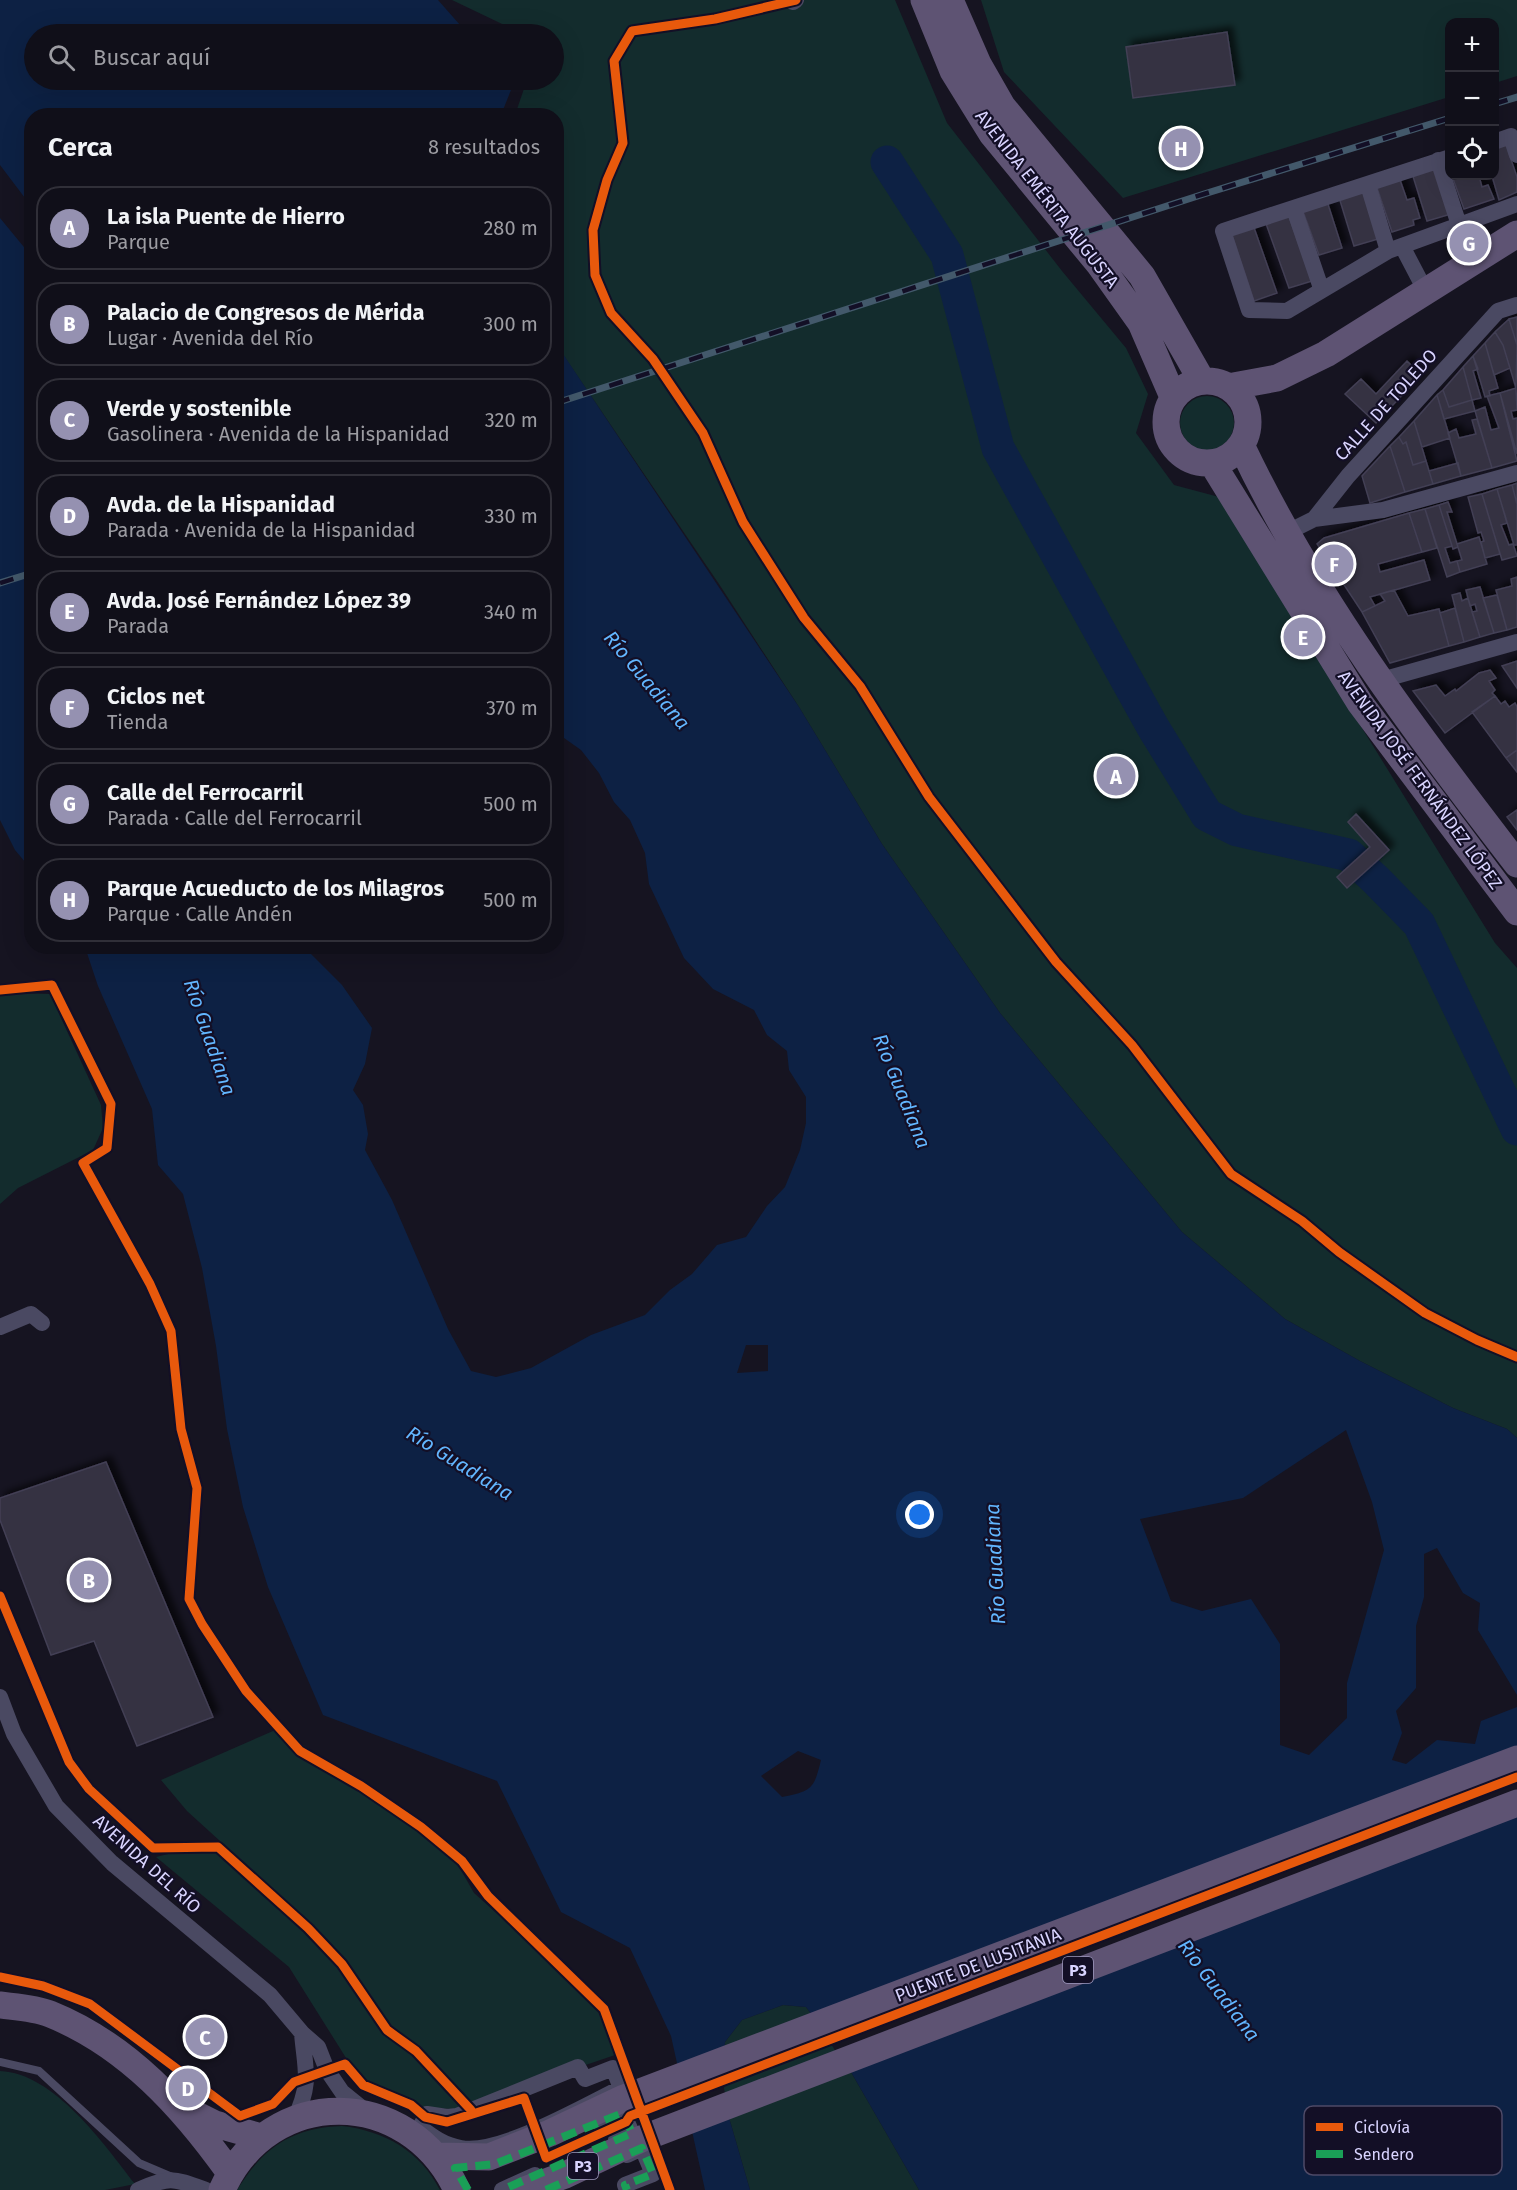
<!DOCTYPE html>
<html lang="es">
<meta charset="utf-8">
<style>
body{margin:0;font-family:"Fira Sans",sans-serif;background:#191822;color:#f1f3f6}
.controls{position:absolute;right:18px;top:18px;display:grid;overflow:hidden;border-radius:12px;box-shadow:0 6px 24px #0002}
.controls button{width:54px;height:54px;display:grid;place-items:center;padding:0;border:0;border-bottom:2px solid #302f38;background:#100f19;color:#f1f3f6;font:30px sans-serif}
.you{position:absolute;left:920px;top:1515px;width:21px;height:21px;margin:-15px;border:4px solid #fff;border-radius:50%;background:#1a73e8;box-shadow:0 0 0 9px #1a73e833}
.badge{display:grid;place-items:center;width:39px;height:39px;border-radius:50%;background:#9591b1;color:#fff;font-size:20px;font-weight:700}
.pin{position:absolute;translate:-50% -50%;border:3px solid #fff;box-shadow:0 2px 6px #0006}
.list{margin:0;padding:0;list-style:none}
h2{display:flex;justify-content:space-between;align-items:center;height:78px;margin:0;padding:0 24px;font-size:26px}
h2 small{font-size:20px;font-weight:400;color:#9c9ca2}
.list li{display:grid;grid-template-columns:39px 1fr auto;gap:18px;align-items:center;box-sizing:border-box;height:84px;margin:0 12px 12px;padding:0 12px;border:2px solid #302f38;border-radius:24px}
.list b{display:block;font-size:22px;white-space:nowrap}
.list p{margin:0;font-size:20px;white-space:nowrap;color:#9c9ca2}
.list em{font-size:20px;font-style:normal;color:#9c9ca2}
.icon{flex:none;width:33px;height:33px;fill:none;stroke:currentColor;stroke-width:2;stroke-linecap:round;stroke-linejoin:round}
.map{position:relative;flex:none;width:1517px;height:2190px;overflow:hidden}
.search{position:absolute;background:#100f19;box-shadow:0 6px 24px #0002;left:24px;top:24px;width:540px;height:66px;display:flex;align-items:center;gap:15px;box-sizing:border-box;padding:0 21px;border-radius:33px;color:#9c9ca2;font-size:22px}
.panel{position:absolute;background:#100f19;box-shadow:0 6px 24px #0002;left:24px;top:108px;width:540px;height:846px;border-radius:24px}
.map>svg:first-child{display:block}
</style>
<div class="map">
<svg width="1517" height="2190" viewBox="0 0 1517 2190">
<defs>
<filter id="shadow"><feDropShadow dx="5.5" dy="-5.5" stdDeviation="3" flood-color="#0009"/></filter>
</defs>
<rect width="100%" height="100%" fill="#161421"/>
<path fill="#132c2d" d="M 452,0 L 895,0 L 947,123 L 1062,271 L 1126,348 L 1148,394 L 1136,433 L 1174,485 L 1219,497 L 1495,943 L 1517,968 L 1517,1438 L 1507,1429 L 1453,1408 L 1360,1361 L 1285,1319 L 1182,1232 L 1000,1013 L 882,844 L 799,707 L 719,584 L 557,346 L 556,116 L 515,115 L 527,80 L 554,80 L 554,34 L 523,34 Z
M 981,0 L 1517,0 L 1517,76 L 1495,83 L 1494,22 L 1450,22 L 1449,97 L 1123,198 L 1004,72 Z
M1180 423a27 27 0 1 1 54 0a27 27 0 1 1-54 0Z
M 0,993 L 50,994 L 101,1105 L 103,1128 L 93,1150 L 18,1188 L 0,1204 Z
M 280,1728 L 450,1851 L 474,1893 L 604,2009 L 615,2055 L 457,2109 L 425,2108 L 363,2085 L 289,1967 L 156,1857 L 220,1841 L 187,1811 L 161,1780 Z
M 783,2005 L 806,2007 L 836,2046 L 919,2190 L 750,2190 L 721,2090 L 725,2042 L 742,2020 Z
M 0,2071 C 54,2073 104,2144 135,2184 L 105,2190 L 0,2190 Z
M 342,2126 C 385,2131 420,2151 440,2190 L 237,2190 C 263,2148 291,2128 342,2126 Z"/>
<path fill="#0d2144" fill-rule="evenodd" d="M 0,0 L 438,0 L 468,34 L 34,34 L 34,80 L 515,80 L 501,115 L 32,116 L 31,206 L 0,165 Z
M 0,218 L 28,252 L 31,317 L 24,326 L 32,336 L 31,869 L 15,850 L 0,820 Z
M 557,345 L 799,707 L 882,844 L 1000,1013 L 1182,1232 L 1285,1319 L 1360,1361 L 1453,1408 L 1507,1429 L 1517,1438 L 1517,1695 L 1478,1630 L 1480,1603 L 1463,1593 L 1437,1548 L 1424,1554 L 1424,1597 L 1416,1626 L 1416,1688 L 1396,1711 L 1402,1733 L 1392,1760 L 1406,1764 L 1437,1740 L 1475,1744 L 1481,1721 L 1517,1707 L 1517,2190 L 919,2190 L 836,2046 L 806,2007 L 783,2005 L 742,2020 L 725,2042 L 721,2090 L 750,2190 L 705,2190 L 671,2036 L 630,1948 L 561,1912 L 497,1781 L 323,1715 L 268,1587 L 243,1507 L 227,1429 L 216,1346 L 202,1268 L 183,1194 L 158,1165 L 152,1109 L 98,986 L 85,947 L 308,947 L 309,952 L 342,985 L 372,1028 L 365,1064 L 353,1090 L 363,1105 L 368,1134 L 365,1150 L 392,1200 L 448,1329 L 471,1371 L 496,1377 L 531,1368 L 591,1335 L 645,1315 L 670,1290 L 692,1274 L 717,1245 L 746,1237 L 767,1206 L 785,1187 L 800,1150 L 806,1123 L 806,1097 L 789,1070 L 787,1051 L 767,1035 L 754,1010 L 713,989 L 684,958 L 649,884 L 645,853 L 630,820 L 614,802 L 599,773 L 581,750 L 557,733 ZM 746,1345 L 768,1345 L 768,1371 L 737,1373 ZM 1346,1430 L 1372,1502 L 1384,1550 L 1347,1683 L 1347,1718 L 1309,1755 L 1280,1745 L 1280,1644 L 1251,1599 L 1202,1611 L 1171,1601 L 1140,1519 L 1243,1498 ZM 798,1751 L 821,1760 C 814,1789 812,1791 782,1797 L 761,1776 Z"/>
<path fill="#161421" d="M 1517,1747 L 1517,1816 L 846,2071 L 833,2047 L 809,2016 Z
M 728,2047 L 724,2089 L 731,2114 L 689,2131 L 675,2068 Z"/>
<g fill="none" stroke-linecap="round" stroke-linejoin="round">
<path stroke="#0d2144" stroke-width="33" d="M 887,162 L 947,255 L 998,448 L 1154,729 L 1207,815 L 1237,830 L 1349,855 L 1376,880 L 1419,924 L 1517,1129"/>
</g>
<path fill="#343243" stroke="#433f54" stroke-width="1.5" filter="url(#shadow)" d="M 1227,32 L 1235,85 L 1133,98 L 1126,47 Z
M 1504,139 L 1517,177 L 1517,192 L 1499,200 L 1492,176 L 1494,176 L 1494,142 Z
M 1433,162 L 1451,214 L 1427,221 L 1411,170 Z
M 1398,174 L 1407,200 L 1414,198 L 1420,218 L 1413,220 L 1414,225 L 1392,232 L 1375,182 Z
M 1452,176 L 1479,176 L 1482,187 L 1488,185 L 1494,199 L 1464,209 Z
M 1361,186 L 1378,239 L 1354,246 L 1338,194 Z
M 1326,198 L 1342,248 L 1319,255 L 1301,206 Z
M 1287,211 L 1312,281 L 1289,288 L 1264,218 Z
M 1252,222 L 1277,293 L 1254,301 L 1230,229 Z
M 1517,317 L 1517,345 L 1509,319 Z
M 1509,319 L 1517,345 L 1516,388 L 1503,345 L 1495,332 Z
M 1495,332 L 1503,345 L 1510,368 L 1494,375 L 1485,343 Z
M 1485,343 L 1498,388 L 1489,391 L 1490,396 L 1485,397 L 1473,356 Z
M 1473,356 L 1478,369 L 1473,371 L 1481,398 L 1472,400 L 1463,367 Z
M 1407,361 L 1421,375 L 1376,423 L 1345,394 L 1361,379 L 1376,394 Z
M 1463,367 L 1472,400 L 1449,407 L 1443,390 Z
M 1516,388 L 1517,410 L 1511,411 L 1513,419 L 1517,418 L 1517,454 L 1500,393 Z
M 1443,390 L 1449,407 L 1472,400 L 1475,411 L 1444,419 L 1437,395 Z
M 1500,393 L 1517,461 L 1492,468 L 1475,411 L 1485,407 L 1491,430 L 1499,428 L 1487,396 Z
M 1437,395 L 1450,438 L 1422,447 L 1414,421 Z
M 1477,419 L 1492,468 L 1461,476 L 1448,433 L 1456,429 L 1459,438 L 1476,434 L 1472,420 Z
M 1414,421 L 1426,461 L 1413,465 L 1406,442 L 1403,444 L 1399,437 Z
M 1399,437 L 1403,444 L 1406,442 L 1413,465 L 1426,461 L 1433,484 L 1405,492 L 1390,446 Z
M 1390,446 L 1405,492 L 1370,503 L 1362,476 Z
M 1458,463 L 1461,476 L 1433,484 L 1429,471 Z
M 1517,483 L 1517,504 L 1512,485 Z
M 1512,485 L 1517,504 L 1517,545 L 1514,545 L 1497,489 Z
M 1497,489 L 1507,523 L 1501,525 L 1509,545 L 1513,544 L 1517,556 L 1502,560 L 1482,494 Z
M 1482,494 L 1500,554 L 1485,558 L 1481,542 L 1484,541 L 1481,532 L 1478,533 L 1468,497 Z
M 1448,502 L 1452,512 L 1447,512 L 1458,547 L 1453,549 L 1439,505 Z
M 1439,505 L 1452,546 L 1445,548 L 1450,563 L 1457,561 L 1460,572 L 1447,577 L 1425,509 Z
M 1425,509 L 1437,548 L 1422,552 L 1409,513 Z
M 1409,513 L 1422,552 L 1378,564 L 1380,572 L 1424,560 L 1430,580 L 1370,597 L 1375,606 L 1362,612 L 1317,544 L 1324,538 Z
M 1479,537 L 1487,564 L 1460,572 L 1457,561 L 1462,560 L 1457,544 Z
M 1517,577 L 1517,627 L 1507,630 L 1496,590 L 1512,586 L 1511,579 Z
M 1480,587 L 1494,633 L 1480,637 L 1472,612 L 1477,611 L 1475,604 L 1470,606 L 1466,590 Z
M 1394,590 L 1408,616 L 1439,609 L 1449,646 L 1390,663 L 1362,612 L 1385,601 L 1380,594 Z
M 1460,593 L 1462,601 L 1468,598 L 1480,637 L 1464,642 L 1452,595 Z
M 1497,595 L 1507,630 L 1494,633 L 1483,598 Z
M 1455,608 L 1464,642 L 1449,646 L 1440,613 Z
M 1517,661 L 1517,688 L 1502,666 Z
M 1490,670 L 1496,678 L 1489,681 L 1495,690 L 1492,693 L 1495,696 L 1445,733 L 1413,691 L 1436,685 L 1445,696 L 1455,689 L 1456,691 L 1479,673 Z
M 1495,696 L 1501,704 L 1505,701 L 1509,707 L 1515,703 L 1517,707 L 1517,750 L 1506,758 L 1472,712 Z
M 1517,750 L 1517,772 L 1506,758 Z
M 1517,810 L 1517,830 L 1507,817 Z
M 1356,814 L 1389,850 L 1347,888 L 1337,877 L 1370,847 L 1348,822 Z
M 106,1462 L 213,1717 L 137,1746 L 94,1641 L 51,1655 L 0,1520 L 0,1498 Z"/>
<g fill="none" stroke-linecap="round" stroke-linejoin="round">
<path stroke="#4a4962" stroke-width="8" d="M 0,2062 L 39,2071 L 139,2163 L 172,2177"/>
<path stroke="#4a4962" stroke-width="16" d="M 793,2 L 796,0
M 1494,142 L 1511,136 L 1517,155
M 1450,157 L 1223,231 L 1249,310 L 1287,311 L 1388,251 L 1517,204
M 1438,160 L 1459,225
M 1368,185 L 1388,251
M 1294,209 L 1321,288
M 1402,246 L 1425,290
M 1314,519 L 1383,510 L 1517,473
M 1286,533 L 1314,519 L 1348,476 L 1498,311 L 1517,305
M 1378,681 L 1517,642
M 0,1327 L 31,1314 L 42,1323
M 0,1697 L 14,1734 L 56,1806 L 112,1863 L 270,1995 L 302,2033 L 318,2047 L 327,2070 L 342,2092 L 368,2113
M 578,2067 L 585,2079 L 613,2068 L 621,2088 C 584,2106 500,2155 461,2148 C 444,2145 433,2137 420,2127 L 427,2114 L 447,2117 L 457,2116 Z
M 295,2118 C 312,2082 305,2070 302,2033
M 599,2123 L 623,2113 L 632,2133 L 616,2140
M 138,2190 C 170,2176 173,2178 206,2190
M 502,2190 L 535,2175
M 627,2190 L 625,2185 L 653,2174 L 642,2148 L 627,2155"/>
<path stroke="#5e5373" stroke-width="27" d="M 924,0 L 953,71 L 992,134 L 1099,264 L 1141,323 L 1173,397
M 950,0 L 978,64 L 1002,106 L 1142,276 L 1202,381
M1166 422a41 41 0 1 1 82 0a41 41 0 1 1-82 0Z
M 1228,387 L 1277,378 L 1326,354 L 1517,234
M 1241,445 C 1313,597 1415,732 1517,864
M 1212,463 L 1360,703 L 1517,912
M 0,2005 C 16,2007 35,2008 50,2014 C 127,2045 183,2107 230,2173
M 187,2110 L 215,2124 L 261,2137
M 437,2156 L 489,2157 L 550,2133 L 624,2098 L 1517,1759
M 222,2190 C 270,2084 408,2086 457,2190
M 525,2190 L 565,2175 L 641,2139 L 1517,1803"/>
<g stroke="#43596b" stroke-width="7">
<path id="rail" d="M 1494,104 L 1517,97
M 556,403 L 1204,194 L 1450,118
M 0,583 L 32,573"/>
</g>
<use href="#rail" stroke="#130f26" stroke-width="4.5" stroke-dasharray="14" stroke-linecap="butt"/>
<path stroke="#1a9f57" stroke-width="8" stroke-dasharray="15 8" stroke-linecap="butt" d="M 468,2190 L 455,2168 L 495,2164 L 623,2113 L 632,2133 L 502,2190
M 546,2190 L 642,2148 L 653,2174 L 625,2185 L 627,2190"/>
<g stroke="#130f26" stroke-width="13">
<path id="cycleway" d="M 796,0 L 715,19 L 632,31 L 614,61 L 623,143 L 607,180 L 593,230 L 595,275 L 611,313 L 653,359 L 703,433 L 743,522 L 804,618 L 860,686 L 929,797 L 1056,962 L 1132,1045 L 1231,1174 L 1302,1221 L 1339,1252 L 1425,1313 L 1477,1340 L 1517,1357
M 0,990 L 52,985 L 111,1104 L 107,1148 L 83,1163 L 150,1284 L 171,1331 L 181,1429 L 197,1488 L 189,1599 L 202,1624 L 246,1691 L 300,1751 L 361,1786 L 421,1827 L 450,1851 L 462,1861 L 488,1896 L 604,2009 L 670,2190
M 0,1596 L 69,1762 L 89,1789 L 153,1848 L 218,1847 L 308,1928 L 342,1964 L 387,2030 L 416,2051 L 471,2110
M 0,1977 L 43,1986 L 90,2004 L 240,2116 L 273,2104 L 294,2082 L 345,2064 L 363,2085 L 411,2105 L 425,2117 L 447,2122 L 524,2098 L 546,2158 L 626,2122 L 630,2116 L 1517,1777"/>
</g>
<use href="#cycleway" stroke="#e8590c" stroke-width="9"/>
</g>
<g text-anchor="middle" stroke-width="4.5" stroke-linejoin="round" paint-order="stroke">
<g fill="#130f26" stroke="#9e99be" stroke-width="1.5">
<rect x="1063" y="1957" width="30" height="26" rx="4.5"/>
<rect x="568" y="2153" width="30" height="26" rx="4.5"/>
</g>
<g font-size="16" font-weight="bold" fill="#d9d4ff">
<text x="1078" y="1976">P3</text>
<text x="583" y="2172">P3</text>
</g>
<g font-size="18" fill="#d9d4ff" stroke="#130f26">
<text transform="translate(1047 199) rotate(52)" y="6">AVENIDA EMÉRITA AUGUSTA</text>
<text transform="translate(1386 405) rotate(-48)" y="6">CALLE DE TOLEDO</text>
<text transform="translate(1420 780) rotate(54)" y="6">AVENIDA JOSÉ FERNÁNDEZ LÓPEZ</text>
<text transform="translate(147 1864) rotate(42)" y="6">AVENIDA DEL RÍO</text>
<text transform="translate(978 1965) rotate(-21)" y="6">PUENTE DE LUSITANIA</text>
</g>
<g font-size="20" font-style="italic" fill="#62b6ff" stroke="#130f26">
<text transform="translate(647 680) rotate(50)" y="7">Río Guadiana</text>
<text transform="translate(210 1037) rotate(71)" y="7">Río Guadiana</text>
<text transform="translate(902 1091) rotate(68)" y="7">Río Guadiana</text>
<text transform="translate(460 1463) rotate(32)" y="7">Río Guadiana</text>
<text transform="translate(995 1564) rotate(-93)" y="7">Río Guadiana</text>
<text transform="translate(1219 1990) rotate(53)" y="7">Río Guadiana</text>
</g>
</g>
<rect x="1304" y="2106" width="198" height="69" rx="9" fill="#130f26" stroke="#4e4a67" stroke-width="1.5"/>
<rect x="1316" y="2123" width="27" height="8" fill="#e8590c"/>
<rect x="1316" y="2150" width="27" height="8" fill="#1a9f57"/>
<g font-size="16" fill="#d9d4ff">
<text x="1354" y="2133">Ciclovía</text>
<text x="1354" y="2160">Sendero</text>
</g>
</svg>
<div class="controls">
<button>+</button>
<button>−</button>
<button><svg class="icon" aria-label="locate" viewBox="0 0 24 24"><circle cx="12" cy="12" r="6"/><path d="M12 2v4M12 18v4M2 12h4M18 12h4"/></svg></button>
</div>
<div class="you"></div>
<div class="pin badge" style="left:1116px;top:776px">A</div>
<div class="pin badge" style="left:89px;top:1580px">B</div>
<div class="pin badge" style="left:205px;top:2037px">C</div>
<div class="pin badge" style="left:188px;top:2088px">D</div>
<div class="pin badge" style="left:1303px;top:637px">E</div>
<div class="pin badge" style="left:1334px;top:564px">F</div>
<div class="pin badge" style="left:1469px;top:243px">G</div>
<div class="pin badge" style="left:1181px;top:148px">H</div>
<div class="search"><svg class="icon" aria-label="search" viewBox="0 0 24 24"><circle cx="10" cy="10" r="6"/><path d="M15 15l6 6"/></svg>Buscar aquí</div>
<section class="panel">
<h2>Cerca<small>8 resultados</small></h2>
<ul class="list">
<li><span class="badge">A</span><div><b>La isla Puente de Hierro</b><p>Parque</p></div><em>280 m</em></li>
<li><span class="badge">B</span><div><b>Palacio de Congresos de Mérida</b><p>Lugar · Avenida del Río</p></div><em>300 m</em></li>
<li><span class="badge">C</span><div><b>Verde y sostenible</b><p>Gasolinera · Avenida de la Hispanidad</p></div><em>320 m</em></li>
<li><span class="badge">D</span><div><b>Avda. de la Hispanidad</b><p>Parada · Avenida de la Hispanidad</p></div><em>330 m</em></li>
<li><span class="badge">E</span><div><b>Avda. José Fernández López 39</b><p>Parada</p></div><em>340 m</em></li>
<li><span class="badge">F</span><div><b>Ciclos net</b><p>Tienda</p></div><em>370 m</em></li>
<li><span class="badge">G</span><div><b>Calle del Ferrocarril</b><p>Parada · Calle del Ferrocarril</p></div><em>500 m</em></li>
<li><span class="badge">H</span><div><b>Parque Acueducto de los Milagros</b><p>Parque · Calle Andén</p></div><em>500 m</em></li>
</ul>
</section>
</div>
